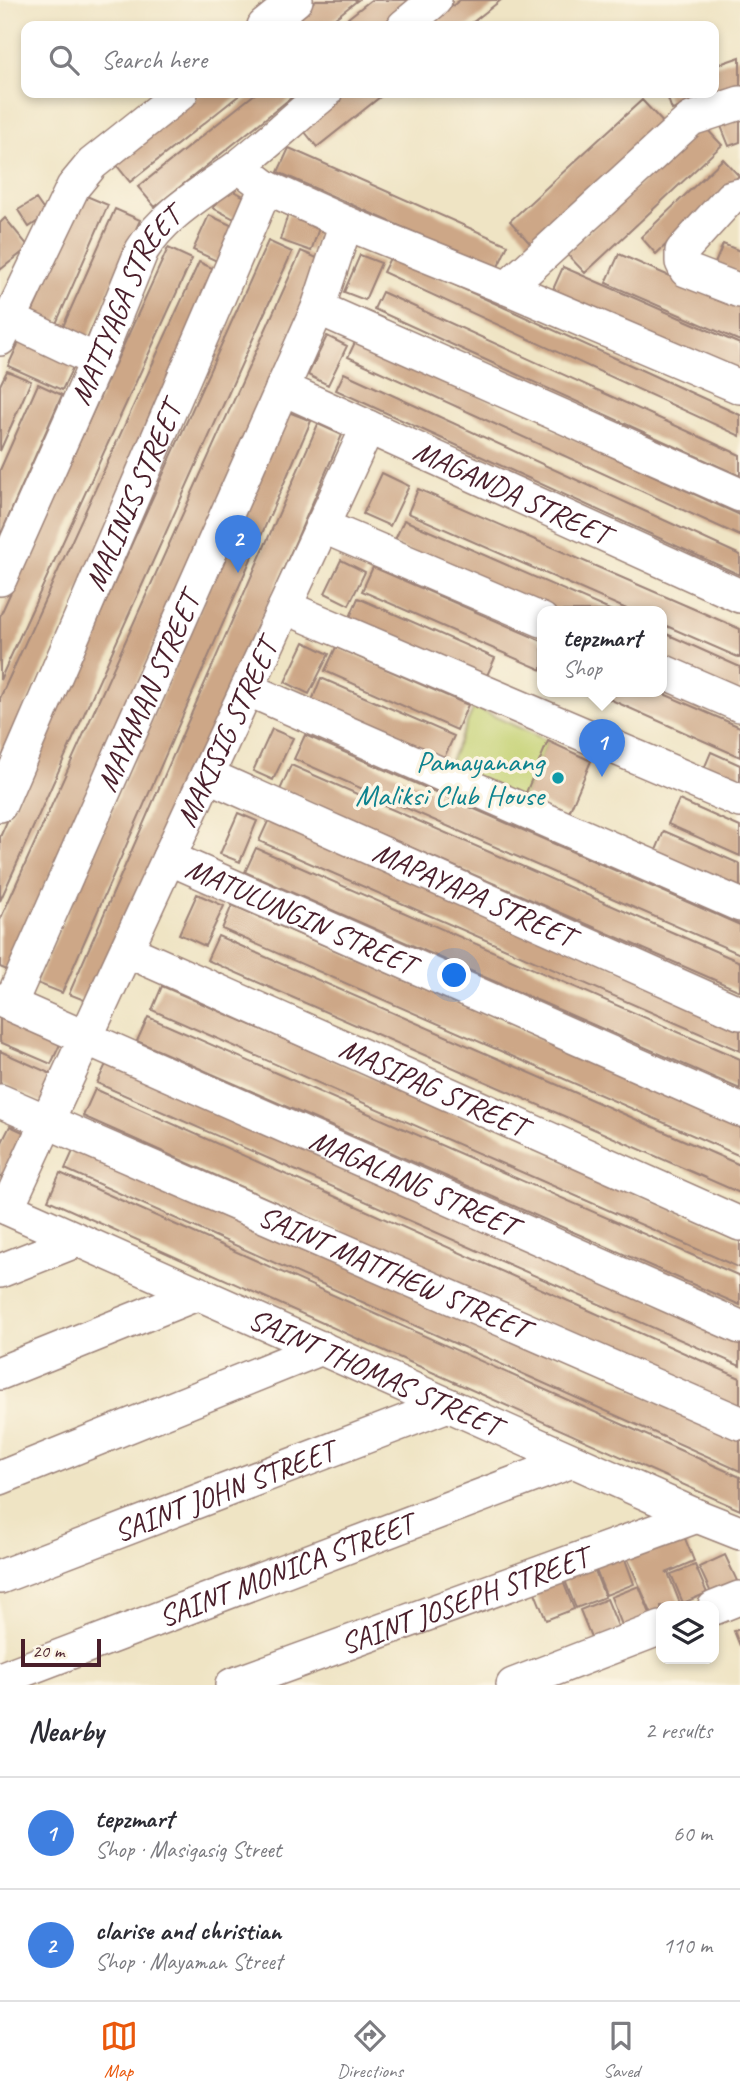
<!DOCTYPE html>
<meta charset="utf-8">
<style>
body{margin:0;font-family:Caveat,sans-serif;background:#f2f2f3;color:#2b2b33}
.controls{position:absolute;right:21px;bottom:21px;display:grid;overflow:hidden;border-radius:14px;box-shadow:0 4px 10px #0003}
.controls button{width:63px;height:63px;display:grid;place-items:center;padding:0;border:0;border-bottom:2px solid #e1e1e2;background:#fff;color:#2b2b33;font:35px sans-serif}
.scale{position:absolute;left:21px;bottom:18px;width:80px;box-sizing:border-box;padding-left:7px;border:4px solid #4a1f2b;border-top:0;font-size:19px;line-height:24px;white-space:nowrap;color:#4a1f2b;-webkit-text-stroke:5px #fcf5e5;paint-order:stroke}
.you{position:absolute;left:455px;top:976px;width:24px;height:24px;margin:-18px;border:5px solid #fff;border-radius:50%;background:#1a73e8;box-shadow:0 0 0 10px #1a73e833}
.badge{display:grid;place-items:center;width:46px;height:46px;border-radius:50%;background:#ea580c;color:#fff;font-size:23px;font-weight:700}
.pin{position:absolute;translate:-50% -58px;filter:drop-shadow(0 2px 4px #0008)}
.pin::after{content:'';position:absolute;top:37px;width:24px;height:21px;background:inherit;clip-path:polygon(0 0,100% 0,50% 100%)}
.popup{position:absolute;left:537px;top:606px;width:130px;height:91px;box-sizing:border-box;display:grid;place-content:center;border-radius:14px;background:#fff;filter:drop-shadow(0 2px 5px #0005);font-size:23px;white-space:nowrap;color:#7c7c81}
.popup b{font-size:26px;color:#2b2b33}
.popup::after{content:'';position:absolute;left:50%;top:100%;margin-left:-14px;border:14px solid transparent;border-top-color:#fff}
.list{margin:0;padding:0;list-style:none}
h2{display:flex;justify-content:space-between;align-items:center;height:91px;margin:0;padding:0 28px;font-size:30px}
h2 small{font-size:23px;font-weight:400;color:#7c7c81}
.list li{display:grid;grid-template-columns:46px 1fr auto;gap:21px;align-items:center;box-sizing:border-box;height:112px;padding:0 28px;border-top:2px solid #e1e1e2}
.list b{display:block;font-size:26px;white-space:nowrap}
.list p{margin:0;font-size:23px;white-space:nowrap;color:#7c7c81}
.list em{font-size:23px;font-style:normal;color:#7c7c81}
.icon{flex:none;width:38px;height:38px;fill:none;stroke:currentColor;stroke-width:2;stroke-linecap:round;stroke-linejoin:round}
.map{position:relative;flex:none;width:740px;height:1685px;overflow:hidden}
.search{position:absolute;background:#fff;box-shadow:0 4px 10px #0003;left:21px;right:21px;top:21px;height:77px;display:flex;align-items:center;gap:18px;box-sizing:border-box;padding:0 24px;border-radius:14px;color:#7c7c81;font-size:26px}
.sheet{height:315px;background:#fff}
nav{display:flex;justify-content:space-around;align-items:center;box-sizing:border-box;height:98px;border-top:2px solid #e1e1e2;background:#fff;font-size:19px;color:#7c7c81}
nav a{display:grid;justify-items:center;gap:4px}
nav .on{color:#ea580c}
.map>svg:first-child{display:block}
</style>
<div class="map">
<svg width="740" height="1685" viewBox="0 0 740 1685">
<rect width="100%" height="100%" fill="#fcf5e5"/>
<filter id="ink" filterUnits="userSpaceOnUse"><feTurbulence type="fractalNoise" baseFrequency=".0143" numOctaves="2"/><feDisplacementMap in="SourceGraphic" scale="14" xChannelSelector="R" yChannelSelector="G"/><feConvolveMatrix kernelMatrix="1 2 1 2 8 2 1 2 1" color-interpolation-filters="sRGB"/></filter>
<filter id="wash" filterUnits="userSpaceOnUse"><feTurbulence type="fractalNoise" baseFrequency=".00686" numOctaves="4" result="noise"/><feDisplacementMap in="SourceGraphic" scale="28" xChannelSelector="R" yChannelSelector="G"/><feGaussianBlur stdDeviation="1.57" result="paint"/><feColorMatrix in="noise" values="0 0 0 0 0 0 0 0 0 0 0 0 0 0 0 0 0 1.4 0 .05"/><feComposite in="paint" operator="in"/></filter>
<g filter="url(#wash)">
<rect width="100%" height="100%" fill="#efe4c4"/>
<path fill="#c5d274" stroke="#887850" stroke-width="2" d="M 474,707 L 548,741 L 521,803 L 446,770 Z"/>
<g id="blocks">
<path fill="#cda787" d="M 316,0 L 358,0 L 325,26 L 283,26 Z
M 371,0 L 413,0 L 380,26 L 338,26 Z
M 460,0 L 501,0 L 468,26 L 427,26 Z
M 740,57 L 740,88 L 672,110 L 666,93 L 714,93 L 714,66 Z
M 200,93 L 242,93 L 130,182 L 114,162 Z
M 256,93 L 297,93 L 155,207 L 138,187 Z
M 344,93 L 385,93 L 317,147 L 301,127 Z
M 642,100 L 668,128 L 535,249 L 510,221 Z
M 740,118 L 740,142 L 729,146 L 721,126 Z
M 703,125 L 722,145 L 585,273 L 566,253 Z
M 289,148 L 508,245 L 497,269 L 278,172 Z
M 723,159 L 739,176 L 656,254 L 641,237 Z
M 224,186 L 247,198 L 236,220 L 213,208 Z
M 84,195 L 108,205 L 52,333 L 28,322 Z
M 36,199 L 47,215 L 29,227 L 18,210 Z
M 115,209 L 140,220 L 86,342 L 61,331 Z
M 288,214 L 320,225 L 311,251 L 280,240 Z
M 209,215 L 235,227 L 219,262 L 193,250 Z
M 5,218 L 29,247 L 0,270 L 0,223 Z
M 268,241 L 292,252 L 0,901 L 0,837 Z
M 723,244 L 740,251 L 740,276 L 714,266 Z
M 168,248 L 192,259 L 0,680 L 0,616 Z
M 301,251 L 326,262 L 7,970 L 0,967 L 0,920 Z
M 619,254 L 740,307 L 740,341 L 606,283 Z
M 360,255 L 381,263 L 365,300 L 344,292 Z
M 391,256 L 740,415 L 740,436 L 383,272 Z
M 199,262 L 223,273 L 0,762 L 0,698 Z
M 563,267 L 740,344 L 740,378 L 550,296 Z
M 382,292 L 740,455 L 740,476 L 374,309 Z
M 327,336 L 347,346 L 328,385 L 308,375 Z
M 20,340 L 74,365 L 62,390 L 8,366 Z
M 356,340 L 740,515 L 740,536 L 348,357 Z
M 7,371 L 31,381 L 0,451 L 0,385 Z
M 344,373 L 740,555 L 740,575 L 336,390 Z
M 38,384 L 62,395 L 0,536 L 0,470 Z
M 286,411 L 311,421 L 62,993 L 37,983 Z
M 318,424 L 342,435 L 94,1004 L 69,994 Z
M 382,473 L 409,486 L 390,526 L 363,514 Z
M 418,489 L 740,629 L 740,658 L 662,624 L 662,611 L 631,611 L 408,513 Z
M 404,520 L 612,611 L 546,611 L 393,544 Z
M 341,560 L 365,572 L 349,605 L 325,593 Z
M 373,567 L 542,641 L 542,670 L 362,591 Z
M 358,598 L 495,658 L 484,682 L 348,622 Z
M 662,632 L 740,667 L 740,695 L 662,661 Z
M 304,642 L 329,654 L 309,694 L 285,682 Z
M 336,647 L 468,705 L 457,730 L 325,671 Z
M 321,678 L 454,736 L 443,760 L 311,703 Z
M 591,691 L 657,691 L 740,727 L 740,757 Z
M 272,729 L 293,738 L 273,780 L 253,771 Z
M 305,735 L 740,925 L 740,954 L 294,759 Z
M 548,741 L 591,761 L 568,815 L 525,795 Z
M 711,752 L 740,765 L 740,794 L 701,776 Z
M 291,765 L 740,962 L 740,991 L 280,790 Z
M 679,800 L 740,827 L 740,856 L 668,824 Z
M 238,813 L 257,821 L 240,862 L 220,854 Z
M 270,817 L 740,1022 L 740,1051 L 259,841 Z
M 664,831 L 740,864 L 740,893 L 654,855 Z
M 256,848 L 740,1059 L 740,1089 L 245,872 Z
M 197,894 L 224,906 L 205,946 L 179,934 Z
M 232,905 L 740,1127 L 740,1156 L 222,929 Z
M 218,936 L 740,1165 L 740,1193 L 207,960 Z
M 162,986 L 740,1239 L 740,1268 L 152,1010 Z
M 0,1013 L 62,1040 L 51,1064 L 0,1042 Z
M 148,1017 L 740,1276 L 740,1305 L 137,1041 Z
M 0,1051 L 58,1077 L 46,1104 L 0,1083 Z
M 108,1060 L 740,1338 L 740,1366 L 97,1083 Z
M 95,1089 L 740,1378 L 740,1410 L 83,1116 Z
M 10,1126 L 38,1139 L 16,1185 L 0,1177 L 0,1146 Z
M 77,1142 L 740,1438 L 740,1471 L 65,1169 Z
M 60,1173 L 740,1477 L 740,1510 L 48,1200 Z
M 682,1531 L 694,1561 L 666,1573 L 668,1573 L 681,1606 L 661,1606 L 661,1614 L 653,1617 L 626,1555 Z
M 623,1554 L 634,1584 L 606,1595 L 594,1565 Z
M 725,1555 L 738,1583 L 712,1595 L 699,1567 Z
M 695,1565 L 707,1593 L 683,1603 L 671,1574 Z
M 593,1567 L 605,1597 L 576,1608 L 564,1578 Z
M 562,1579 L 574,1609 L 546,1620 L 534,1590 Z
M 639,1586 L 652,1619 L 624,1630 L 611,1597 Z
M 607,1599 L 620,1631 L 593,1642 L 580,1610 Z
M 740,1629 L 740,1646 L 734,1631 Z"/>
</g>
</g>
<g filter="url(#ink)">
<use href="#blocks" fill-opacity="0" stroke="#9c8278" stroke-width="2"/>
<g fill="none" stroke-linecap="round" stroke-linejoin="round">
<g stroke="#9c8278" stroke-width="36">
<g id="minor">
<path d="M 264,26 L 296,0"/>
<path d="M 404,26 L 435,0"/>
<path d="M 249,174 L 266,187 L 346,223 L 507,288 L 740,387"/>
<path d="M 740,195 L 731,197 L 682,251 L 682,262 L 686,270 L 740,291"/>
<path d="M 507,288 L 691,119 L 740,103"/>
<path d="M 318,308 L 740,495"/>
<path d="M 9,319 L 97,361"/>
<path d="M 0,339 L 73,187 L 92,164 L 181,93"/>
<path id="s1" d="M 282,388 L 740,596"/>
<path d="M 322,526 L 542,620"/>
<path id="s2" d="M 0,579 L 97,361 L 142,250 C 165,213 204,192 239,166 C 268,143 296,117 325,93"/>
<path d="M 285,607 L 740,801"/>
<path d="M 662,671 L 740,705"/>
<path d="M 247,689 L 740,905"/>
<path id="s3" d="M 207,775 L 740,1013"/>
<path id="s4" d="M 0,805 L 266,187"/>
<path id="s5" d="M 169,858 L 740,1110"/>
<path id="s6" d="M 128,951 L 740,1224"/>
<path id="s7" d="M 0,1000 L 740,1327"/>
<path id="s8" d="M 10,1004 L 318,308 L 346,223"/>
<path id="s9" d="M 0,1101 L 740,1423"/>
<path id="s10" d="M 0,1205 L 697,1516 L 740,1533"/>
<path id="s11" d="M 7,1208 L 368,427"/>
<path d="M 0,1271 L 78,1240"/>
<path d="M 0,1373 L 199,1293"/>
<path d="M 0,1478 L 322,1348"/>
<path id="s12" d="M 0,1577 L 448,1405"/>
<path d="M 714,1608 L 739,1598"/>
<path id="s13" d="M 0,1679 L 572,1461"/>
<path id="s14" d="M 232,1685 L 697,1516"/>
<path d="M 513,1685 L 661,1628"/>
</g>
</g>
<use href="#minor" stroke="#fff" stroke-width="33"/>
</g>
</g>
<circle fill="#0f9aa8" stroke="#fcf5e5" stroke-width="2.5" cx="558" cy="778" r="7"/>
<g text-anchor="middle" stroke-width="7" stroke-linejoin="round" paint-order="stroke">
<g font-size="30" fill="#4a1f2b" stroke="#fcf5e5">
<text dy="10" stroke="none"><textPath href="#s2" startOffset="301">MATIYAGA STREET</textPath></text>
<text dy="10" stroke="none"><textPath href="#s1" startOffset="252">MAGANDA STREET</textPath></text>
<text dy="10" stroke="none"><textPath href="#s4" startOffset="336">MALINIS STREET</textPath></text>
<text dy="10" stroke="none"><textPath href="#s8" startOffset="341">MAYAMAN STREET</textPath></text>
<text dy="10" stroke="none"><textPath href="#s11" startOffset="523">MAKISIG STREET</textPath></text>
<text dy="10" stroke="none"><textPath href="#s3" startOffset="292">MAPAYAPA STREET</textPath></text>
<text dy="10" stroke="none"><textPath href="#s5" startOffset="144">MATULUNGIN STREET</textPath></text>
<text dy="10" stroke="none"><textPath href="#s6" startOffset="334">MASIPAG STREET</textPath></text>
<text dy="10" stroke="none"><textPath href="#s7" startOffset="452">MAGALANG STREET</textPath></text>
<text dy="10" stroke="none"><textPath href="#s9" startOffset="429">SAINT MATTHEW STREET</textPath></text>
<text dy="10" stroke="none"><textPath href="#s10" startOffset="410">SAINT THOMAS STREET</textPath></text>
<text dy="10" stroke="none"><textPath href="#s12" startOffset="240">SAINT JOHN STREET</textPath></text>
<text dy="10" stroke="none"><textPath href="#s13" startOffset="306">SAINT MONICA STREET</textPath></text>
<text dy="10" stroke="none"><textPath href="#s14" startOffset="247">SAINT JOSEPH STREET</textPath></text>
</g>
<g font-size="30" fill="#0d838f" stroke="#fcf5e5" text-anchor="end">
<text x="544" y="771">Pamayanang<tspan x="544" dy="34">Maliksi Club House</tspan></text>
</g>
</g>
</svg>
<div class="controls">
<button><svg class="icon" aria-label="layers" viewBox="0 0 24 24"><path d="M12 4l9 5-9 5-9-5zM3 14l9 5 9-5"/></svg></button>
</div>
<div class="scale">20 m</div>
<div class="you"></div>
<div class="pin badge" style="left:602px;top:777px;background:#3f7fe0">1</div>
<div class="popup"><b>tepzmart</b>Shop</div>
<div class="pin badge" style="left:238px;top:573px;background:#3f7fe0">2</div>
<div class="search"><svg class="icon" aria-label="search" viewBox="0 0 24 24"><circle cx="10" cy="10" r="6"/><path d="M15 15l6 6"/></svg>Search here</div>
</div>
<section class="sheet">
<h2>Nearby<small>2 results</small></h2>
<ul class="list">
<li><span class="badge" style="background:#3f7fe0">1</span><div><b>tepzmart</b><p>Shop · Masigasig Street</p></div><em>60 m</em></li>
<li><span class="badge" style="background:#3f7fe0">2</span><div><b>clarise and christian</b><p>Shop · Mayaman Street</p></div><em>110 m</em></li>
</ul>
</section>
<nav>
<a class="on"><svg class="icon" aria-label="map" viewBox="0 0 24 24"><path d="M3 6l6-2 6 2 6-2v14l-6 2-6-2-6 2zM9 4v14M15 6v14"/></svg>Map</a>
<a><svg class="icon" aria-label="directions" viewBox="0 0 24 24"><path d="M12 3l9 9-9 9-9-9zM9 14v-3h6M13 9l2 2-2 2"/></svg>Directions</a>
<a><svg class="icon" aria-label="saved" viewBox="0 0 24 24"><path d="M7 4h10v16l-5-4-5 4z"/></svg>Saved</a>
</nav>
